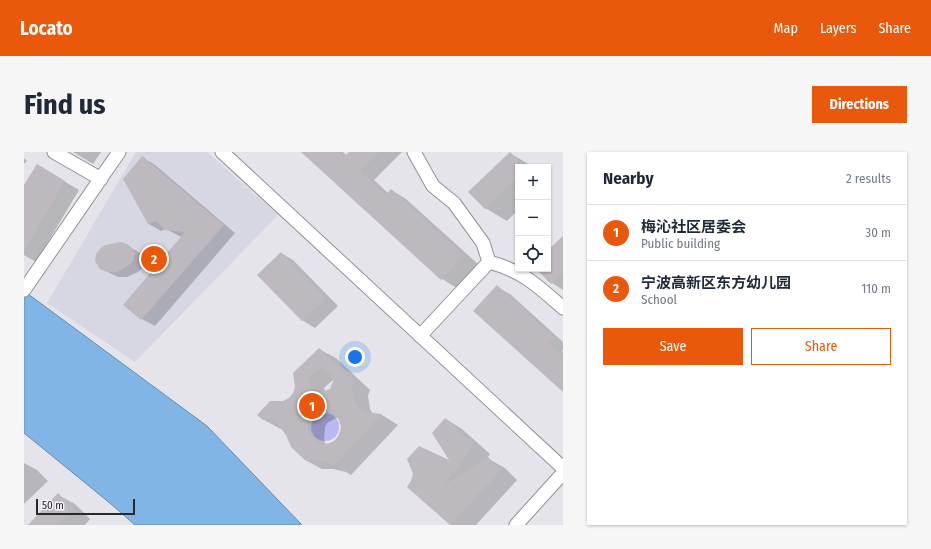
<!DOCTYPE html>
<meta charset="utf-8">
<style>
body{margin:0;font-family:"Fira Sans Condensed","Noto Sans SC",sans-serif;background:#f6f6f7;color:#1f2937}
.controls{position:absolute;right:12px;top:12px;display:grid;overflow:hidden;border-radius:0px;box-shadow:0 1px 3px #0004}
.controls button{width:36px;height:36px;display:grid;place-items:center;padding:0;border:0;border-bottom:1px solid #e0e1e3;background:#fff;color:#1f2937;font:20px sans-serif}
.scale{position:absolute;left:12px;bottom:10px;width:99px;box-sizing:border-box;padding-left:4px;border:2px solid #29292b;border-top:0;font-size:11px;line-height:14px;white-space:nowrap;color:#29292b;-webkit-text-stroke:3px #f1f1f7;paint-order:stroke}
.you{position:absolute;left:331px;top:205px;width:14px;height:14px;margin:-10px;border:3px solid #fff;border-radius:50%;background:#1a73e8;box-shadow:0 0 0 6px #1a73e833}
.badge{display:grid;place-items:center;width:26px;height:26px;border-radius:50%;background:#ea580c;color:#fff;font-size:13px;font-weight:700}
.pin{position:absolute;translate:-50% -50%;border:2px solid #fff;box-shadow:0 1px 4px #0006}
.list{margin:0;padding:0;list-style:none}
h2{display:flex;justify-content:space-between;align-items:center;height:52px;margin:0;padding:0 16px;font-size:17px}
h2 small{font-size:13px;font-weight:400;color:#747a83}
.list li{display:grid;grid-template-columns:26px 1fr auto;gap:12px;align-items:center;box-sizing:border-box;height:56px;padding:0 16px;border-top:1px solid #e0e1e3}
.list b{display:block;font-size:15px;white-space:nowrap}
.list p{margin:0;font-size:13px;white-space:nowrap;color:#747a83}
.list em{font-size:13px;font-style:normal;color:#747a83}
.actions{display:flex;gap:8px;padding:12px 16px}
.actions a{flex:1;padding:9px 0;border:1px solid #ea580c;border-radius:0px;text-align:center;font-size:14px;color:#ea580c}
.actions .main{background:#ea580c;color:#fff}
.icon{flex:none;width:22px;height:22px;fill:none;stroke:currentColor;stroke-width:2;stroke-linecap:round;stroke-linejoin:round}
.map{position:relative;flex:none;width:539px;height:373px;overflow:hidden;border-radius:0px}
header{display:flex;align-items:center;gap:24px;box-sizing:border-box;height:56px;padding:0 20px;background:#ea580c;color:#fff}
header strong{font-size:19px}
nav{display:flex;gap:22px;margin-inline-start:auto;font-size:14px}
.intro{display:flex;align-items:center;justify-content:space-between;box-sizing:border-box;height:96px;padding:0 24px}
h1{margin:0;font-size:28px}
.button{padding:10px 18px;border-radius:0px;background:#ea580c;color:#fff;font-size:14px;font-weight:700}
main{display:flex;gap:24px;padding:0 24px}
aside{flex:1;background:#fff;border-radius:0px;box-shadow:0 1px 3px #0004}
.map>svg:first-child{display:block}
</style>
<header>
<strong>Locato</strong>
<nav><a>Map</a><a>Layers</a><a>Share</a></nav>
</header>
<div class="intro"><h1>Find us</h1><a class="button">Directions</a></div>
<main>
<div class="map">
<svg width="539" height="373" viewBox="0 0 539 373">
<rect width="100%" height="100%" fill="#e4e4ea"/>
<path fill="#d7d7e4" d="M 112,0 L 183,0 L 254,63 L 111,210 L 23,151 Z"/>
<path fill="#bab8f0" d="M287 275a14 14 0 1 1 28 0a14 14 0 1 1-28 0Z"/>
<path fill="#81b5e6" stroke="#678bae" d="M 0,139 L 183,274 L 278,373 L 111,373 L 87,352 L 0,281 Z"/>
<path fill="#0003" fill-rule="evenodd" d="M 49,0 L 77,0 L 69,12 Z
M 278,0 L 319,0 L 323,4 L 327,0 L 378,0 L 350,28 L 364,41 L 367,38 L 382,47 L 454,112 L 433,136 L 418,127 Z
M 486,1 L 509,15 L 494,15 L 494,58 L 483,69 L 461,56 Z
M 118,5 L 131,13 L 211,81 L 131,174 L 118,167 L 101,152 L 158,85 L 155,84 L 142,77 L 137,79 L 125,72 Z
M 0,6 L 3,9 L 0,12 Z
M 13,13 L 55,38 L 12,110 L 0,103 L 0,35 Z
M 539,85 L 539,138 L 528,131 L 514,117 L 524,117 L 524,100 Z
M 103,93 L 116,101 L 120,107 L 119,115 L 114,120 L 103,125 L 94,125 L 76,116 Z
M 257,101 L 269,108 L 314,154 L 291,176 L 278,168 Z
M 473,135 L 486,142 L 539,190 L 539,198 L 538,199 L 539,201 L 539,239 Z
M 295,197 L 312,206 L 346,238 L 344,244 L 346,257 L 349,262 L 358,263 L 374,273 L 327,323 L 322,320 L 309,317 L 298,317 L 281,308 L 258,277 L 257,277 L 240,268 L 270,242 ZM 309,228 L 310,230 L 307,237 L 301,239 L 300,236 ZM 312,266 L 315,266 L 318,277 L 314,286 L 309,290 L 302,293 L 300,288 L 301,275 L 303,271 Z
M 422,267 L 438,277 L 466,302 L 463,306 L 481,316 L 493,328 L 452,373 L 427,373 L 385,335 L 428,310 Z
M 0,311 L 13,318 L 24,329 L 0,352 Z
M 34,343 L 51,352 L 66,367 L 61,373 L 5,373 Z"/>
<path fill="#beb9be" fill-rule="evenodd" d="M 277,0 L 315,0 L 320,5 L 325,0 L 355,0 L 336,19 L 362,43 L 367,37 L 440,103 L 417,128 Z
M 486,0 L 494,8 L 494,25 L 461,57 L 444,40 Z
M 118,4 L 200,73 L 117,168 L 99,153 L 161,80 L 141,78 L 132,69 L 124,72 L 99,27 Z
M 13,12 L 41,29 L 0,99 L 0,33 Z
M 539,84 L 539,120 L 527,132 L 512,117 L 524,117 L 524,98 Z
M 96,90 L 103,92 L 109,97 L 111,101 L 109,109 L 104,114 L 93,120 L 83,120 L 76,117 L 71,109 L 72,102 L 78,95 L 82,93 Z
M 257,100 L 302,146 L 278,169 L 233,123 Z
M 473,133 L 531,186 L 525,191 L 539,204 L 539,240 L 449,159 Z
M 295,196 L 330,228 L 328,234 L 329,247 L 336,257 L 342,260 L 358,262 L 310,314 L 306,311 L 291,308 L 281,308 L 267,295 L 262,283 L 249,266 L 239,268 L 233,263 L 246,249 L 259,249 L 265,246 L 269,241 L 271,235 L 269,221 ZM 298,216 L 307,223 L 309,229 L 306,237 L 298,240 L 289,240 L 284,227 L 290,220 ZM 295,257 L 302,257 L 310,261 L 314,266 L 317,274 L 316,280 L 313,286 L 309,290 L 298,293 L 290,288 L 283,277 L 284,265 L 287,262 Z
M 421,266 L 450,292 L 420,333 L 464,305 L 477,318 L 426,373 L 383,335 L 387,329 L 389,322 L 383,307 L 395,294 L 425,308 L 408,281 Z
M 34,341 L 50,357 L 35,373 L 4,373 Z"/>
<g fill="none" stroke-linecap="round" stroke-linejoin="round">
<g stroke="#909096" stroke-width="15">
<path id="minor" d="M 30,0 L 77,27
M 198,0 L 539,316
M 390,0 L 409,34 L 430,51 L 459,91 L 465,110
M 0,138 L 95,0
M 396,184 L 465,110 C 499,119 514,134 539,156
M 492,373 L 539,321"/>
</g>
<use href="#minor" stroke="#fff" stroke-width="13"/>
</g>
</svg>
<div class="controls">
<button>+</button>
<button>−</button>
<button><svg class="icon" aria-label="locate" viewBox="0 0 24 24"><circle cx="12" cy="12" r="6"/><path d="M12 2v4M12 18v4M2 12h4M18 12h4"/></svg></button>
</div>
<div class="scale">50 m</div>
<div class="you"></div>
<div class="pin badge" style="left:288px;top:254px">1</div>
<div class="pin badge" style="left:130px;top:107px">2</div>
</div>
<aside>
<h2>Nearby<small>2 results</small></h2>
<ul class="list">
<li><span class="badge">1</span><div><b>梅沁社区居委会</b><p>Public building</p></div><em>30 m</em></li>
<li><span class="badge">2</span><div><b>宁波高新区东方幼儿园</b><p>School</p></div><em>110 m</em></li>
</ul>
<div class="actions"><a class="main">Save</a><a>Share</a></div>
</aside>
</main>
